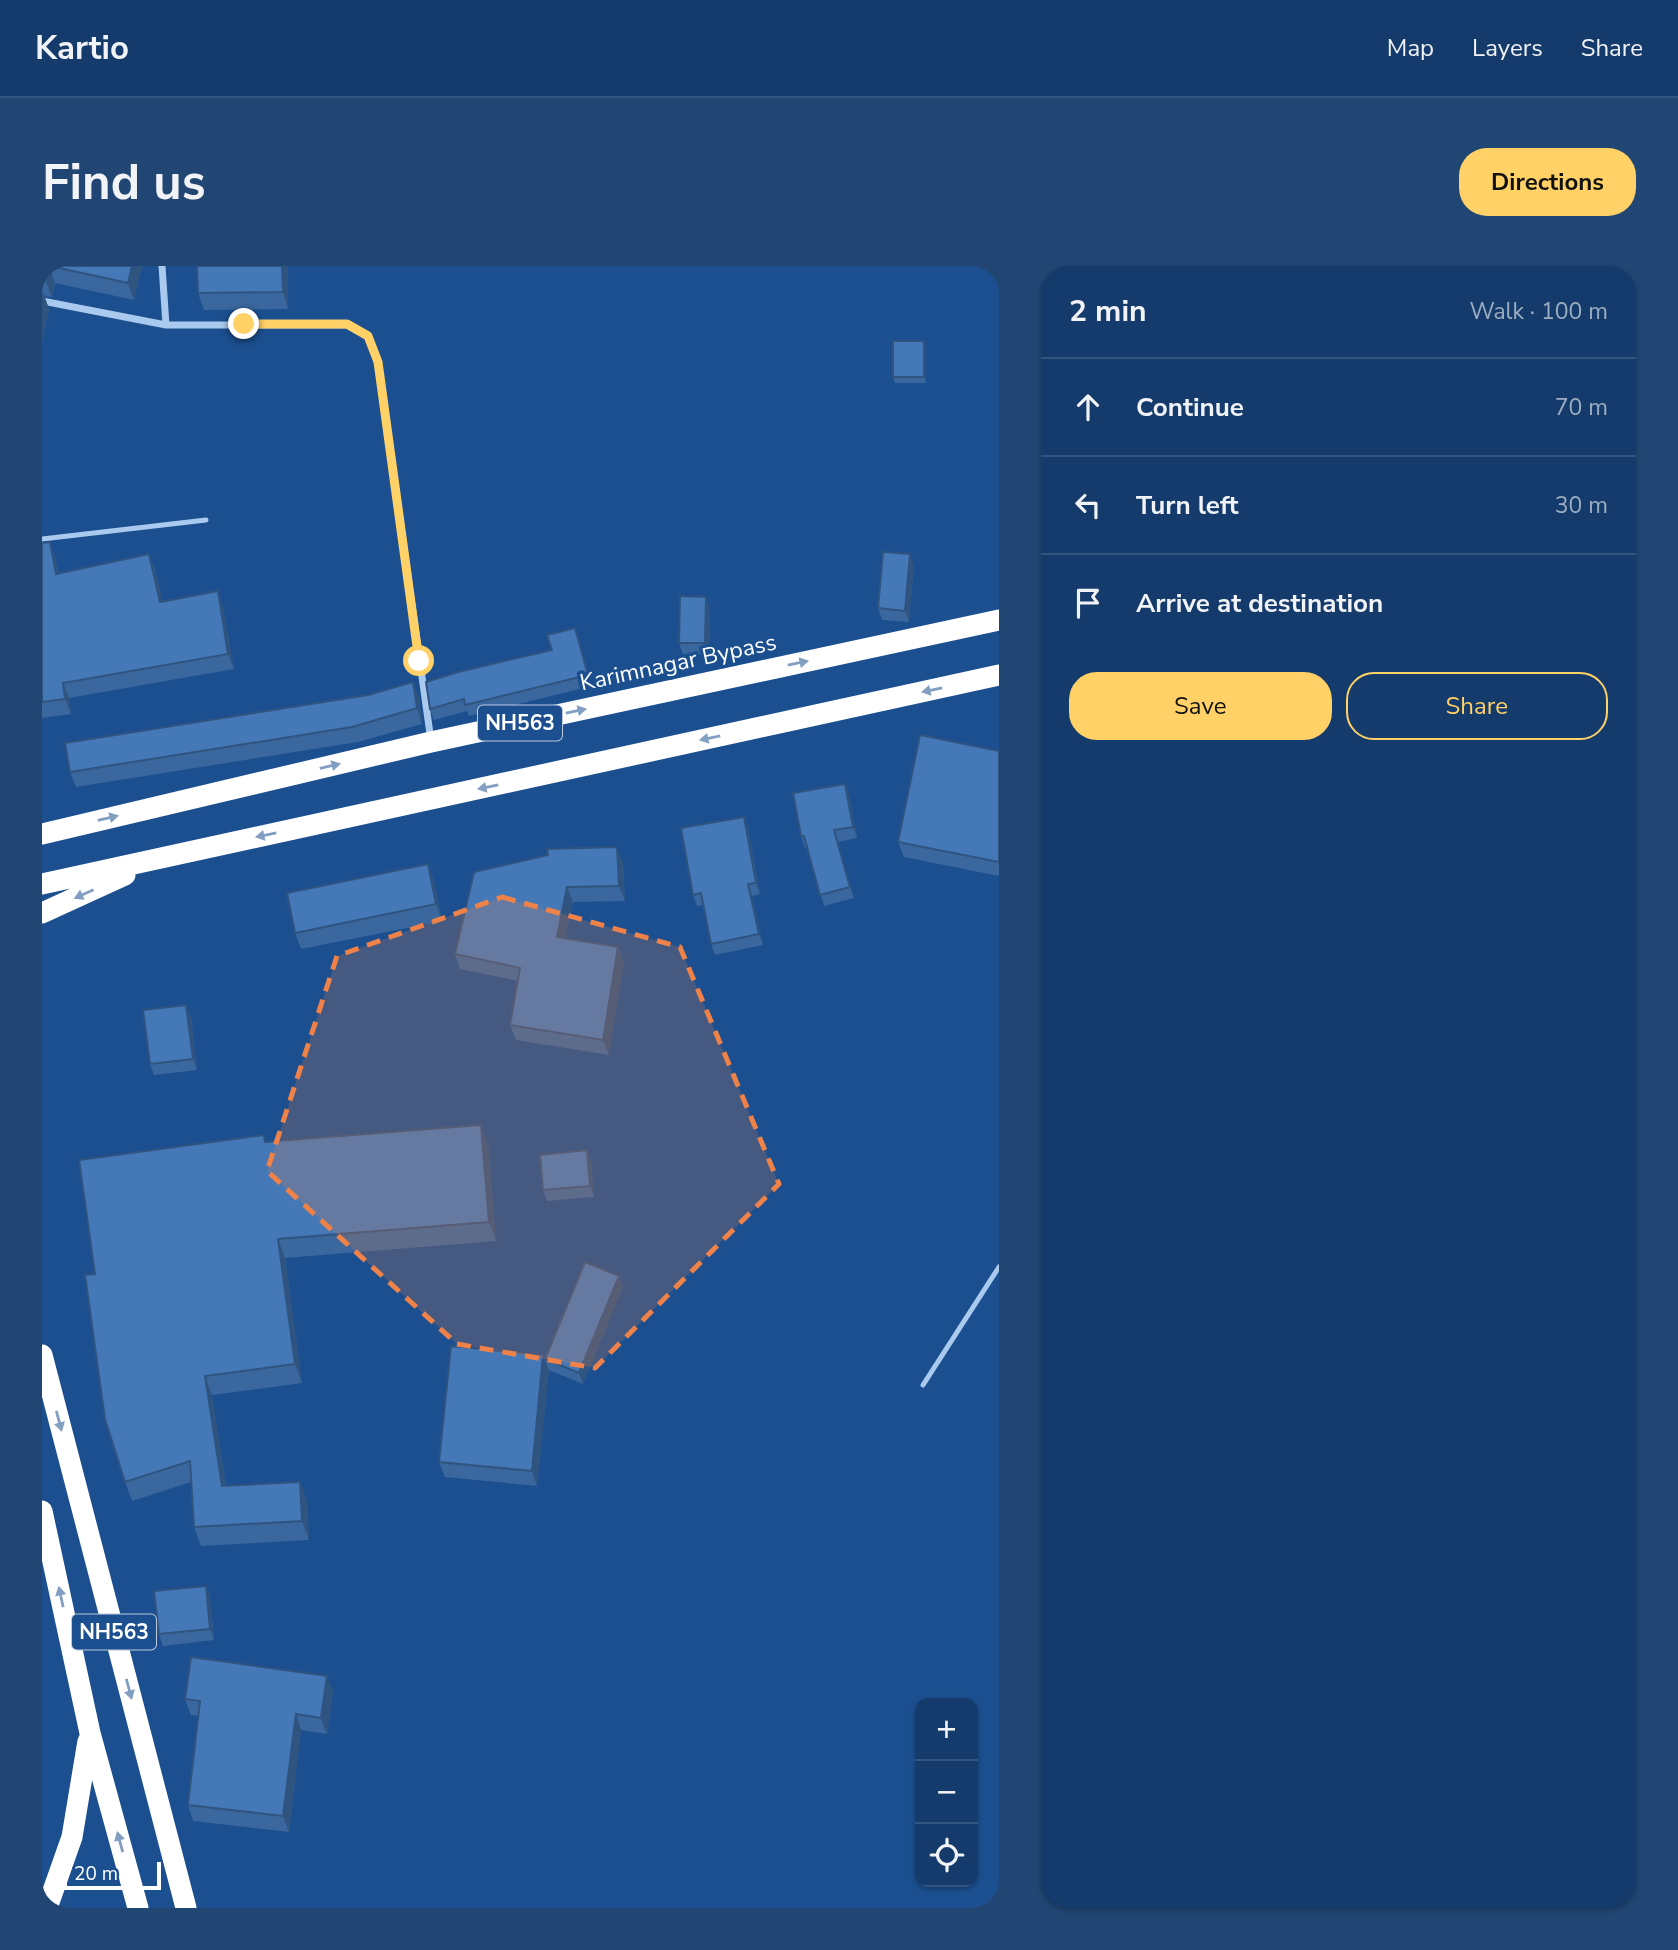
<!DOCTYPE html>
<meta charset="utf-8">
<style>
body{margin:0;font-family:"Nunito Sans",sans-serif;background:#214673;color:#f1f3f6}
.controls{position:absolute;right:21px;bottom:21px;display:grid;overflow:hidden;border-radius:14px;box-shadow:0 2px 5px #0004}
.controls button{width:63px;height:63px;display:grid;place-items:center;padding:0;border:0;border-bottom:2px solid #33557e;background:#143b6b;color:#f1f3f6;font:35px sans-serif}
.scale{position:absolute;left:21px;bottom:18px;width:98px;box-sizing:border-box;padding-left:7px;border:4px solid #fff;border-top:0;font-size:19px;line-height:24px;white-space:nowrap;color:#fff;-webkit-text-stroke:5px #1b4f8f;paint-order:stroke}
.stop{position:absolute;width:21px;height:21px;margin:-16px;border:5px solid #ffd166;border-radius:50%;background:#fff}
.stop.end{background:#ffd166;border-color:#fff;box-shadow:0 2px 7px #0008}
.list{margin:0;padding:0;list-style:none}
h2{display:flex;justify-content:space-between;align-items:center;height:91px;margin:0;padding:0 28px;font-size:30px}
h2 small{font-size:23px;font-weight:400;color:#9dadc1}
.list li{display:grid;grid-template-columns:46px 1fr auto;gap:21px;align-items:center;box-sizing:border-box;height:98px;padding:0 28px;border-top:2px solid #33557e}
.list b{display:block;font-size:26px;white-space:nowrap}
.list em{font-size:23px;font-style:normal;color:#9dadc1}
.actions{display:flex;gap:14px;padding:21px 28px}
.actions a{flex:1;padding:16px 0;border:2px solid #ffd166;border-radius:28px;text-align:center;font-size:24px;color:#ffd166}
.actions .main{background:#ffd166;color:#111}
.icon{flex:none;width:38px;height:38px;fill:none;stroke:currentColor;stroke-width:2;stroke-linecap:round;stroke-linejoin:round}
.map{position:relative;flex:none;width:957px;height:1642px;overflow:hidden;border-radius:28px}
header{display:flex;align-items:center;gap:42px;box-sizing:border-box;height:98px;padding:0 35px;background:#143b6b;border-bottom:2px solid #33557e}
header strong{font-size:33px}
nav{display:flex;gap:38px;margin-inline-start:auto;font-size:24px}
.intro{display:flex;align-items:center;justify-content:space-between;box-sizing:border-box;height:168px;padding:0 42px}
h1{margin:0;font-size:49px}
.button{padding:18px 32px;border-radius:28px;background:#ffd166;color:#111;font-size:24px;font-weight:700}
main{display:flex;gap:42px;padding:0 42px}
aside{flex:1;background:#143b6b;border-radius:28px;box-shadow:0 2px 5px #0004}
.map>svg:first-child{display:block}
</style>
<header>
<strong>Kartio</strong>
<nav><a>Map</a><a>Layers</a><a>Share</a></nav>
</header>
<div class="intro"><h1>Find us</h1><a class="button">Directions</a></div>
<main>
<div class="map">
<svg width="957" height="1642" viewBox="0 0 957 1642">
<rect width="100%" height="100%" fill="#1b4f8f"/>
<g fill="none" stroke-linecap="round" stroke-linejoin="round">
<path stroke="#a9c9ee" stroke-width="5" d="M 0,273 L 164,254
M 881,1119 L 957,1001"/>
<path stroke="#a9c9ee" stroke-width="7" d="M 0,35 L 124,59 L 120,0
M 124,59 L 305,59 L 326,70 L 336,96 L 389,475"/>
<path stroke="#fff" stroke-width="21" d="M 0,568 L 389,476 L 957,354
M 0,618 L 957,409
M 0,647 L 83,609
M 0,1089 L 144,1642
M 0,1245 L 48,1467 L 96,1642
M 5,1642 L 30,1571 L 46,1475"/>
</g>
<path fill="#3a679d" d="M 0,0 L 100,0 L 92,34 L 13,17 L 10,31 L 2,30 L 7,43 L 0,75 Z
M 246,0 L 246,43 L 162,44 L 156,27 Z
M 882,75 L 884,81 L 884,117 L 853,117 L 851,111 Z
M 0,277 L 13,291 L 17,308 L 107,288 L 113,303 L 120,335 L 181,341 L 192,403 L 27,432 L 29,448 L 0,452 Z
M 872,299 L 867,356 L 840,354 L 836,342 Z
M 668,342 L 667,388 L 641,388 L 637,377 Z
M 533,362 L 550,420 L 427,450 L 425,445 L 392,454 L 388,443 L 510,384 Z
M 377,431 L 380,458 L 316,476 L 34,521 L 28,506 Z
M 957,485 L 957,610 L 862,591 L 856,576 Z
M 803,518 L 807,529 L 815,572 L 796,576 L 812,632 L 782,640 L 765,581 L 763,582 L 759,570 Z
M 702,551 L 706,563 L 718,628 L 710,630 L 721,679 L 673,689 L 669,678 L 661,639 L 655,640 L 651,629 Z
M 506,589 L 581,596 L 583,635 L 531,636 L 523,673 L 576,681 L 582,696 L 567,789 L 474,774 L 468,759 L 476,715 L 418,703 L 413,688 Z
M 386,598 L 392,615 L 400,655 L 259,683 L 253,667 Z
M 149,751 L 155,804 L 112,809 L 108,798 Z
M 224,876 L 446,878 L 454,975 L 243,992 L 260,1117 L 170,1129 L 184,1220 L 265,1235 L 267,1274 L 159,1280 L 152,1261 L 149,1216 L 90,1235 L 83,1216 L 53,1008 Z
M 545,884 L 549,896 L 552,931 L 505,935 L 501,924 Z
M 577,1010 L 581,1021 L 541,1118 L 507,1104 L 495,1220 L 403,1211 L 397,1196 L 501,1089 L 503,1093 Z
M 164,1320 L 168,1331 L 172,1374 L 121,1380 L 117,1368 Z
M 291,1426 L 285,1468 L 259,1464 L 247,1566 L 151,1555 L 146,1539 L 156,1450 L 149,1449 L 143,1433 Z"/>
<path fill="#305480" d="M 7,0 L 13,17 L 10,31 L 3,14 Z
M 90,0 L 100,0 L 92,34 L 86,17 Z
M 240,0 L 246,0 L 246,43 L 241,26 Z
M 1,26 L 7,43 L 0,75 L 0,29 Z
M 882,75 L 884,81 L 884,117 L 882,111 Z
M 8,276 L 13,291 L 20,324 L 14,308 Z
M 107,288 L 113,303 L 124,351 L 118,336 Z
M 868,288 L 872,299 L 867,356 L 863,345 Z
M 176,325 L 181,341 L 192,403 L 186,388 Z
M 664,331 L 668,342 L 667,388 L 663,377 Z
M 533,362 L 537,373 L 550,420 L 546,409 Z
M 371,416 L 377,431 L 380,458 L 375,442 Z
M 21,417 L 27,432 L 29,448 L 23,433 Z
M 803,518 L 807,529 L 815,572 L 811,561 Z
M 702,551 L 706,563 L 718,628 L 714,617 Z
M 792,564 L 796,576 L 812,632 L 808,621 Z
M 575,581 L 581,596 L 583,635 L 577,620 Z
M 386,598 L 392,615 L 400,655 L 394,638 Z
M 706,618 L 710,630 L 721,679 L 717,668 Z
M 525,621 L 531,636 L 520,686 L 515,671 Z
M 576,681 L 582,696 L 567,789 L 561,774 Z
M 144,739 L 149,751 L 155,804 L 151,793 Z
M 439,859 L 446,878 L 454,975 L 447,956 Z
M 545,884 L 549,896 L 552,931 L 548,920 Z
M 236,973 L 243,992 L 260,1117 L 253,1098 Z
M 577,1010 L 581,1021 L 541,1118 L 537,1107 Z
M 501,1089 L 507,1104 L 495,1220 L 490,1205 Z
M 163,1110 L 170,1129 L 187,1239 L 180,1220 Z
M 258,1216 L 265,1235 L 267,1274 L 260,1255 Z
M 164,1320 L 168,1331 L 172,1374 L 168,1363 Z
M 285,1410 L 291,1426 L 285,1468 L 279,1452 Z
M 254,1448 L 259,1464 L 247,1566 L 241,1550 Z"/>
<path fill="#4478b7" stroke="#305480" stroke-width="2" d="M 0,0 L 6,0 L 3,14 L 0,13 Z
M 8,0 L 90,0 L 86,17 Z
M 155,0 L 240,0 L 241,26 L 156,27 Z
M 851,75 L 882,75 L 882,111 L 851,111 Z
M 8,276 L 14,308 L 107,288 L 118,336 L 176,325 L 186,388 L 21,417 L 23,433 L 0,436 L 0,277 Z
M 841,286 L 868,288 L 863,345 L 836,342 Z
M 638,330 L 664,331 L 663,377 L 637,377 Z
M 533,362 L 546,409 L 423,439 L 422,433 L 388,443 L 384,416 L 416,406 L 510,384 L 505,369 Z
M 371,416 L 375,442 L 310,461 L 28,506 L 23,477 L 326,429 Z
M 878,469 L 957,485 L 957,596 L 856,576 Z
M 803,518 L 811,561 L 792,564 L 808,621 L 778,629 L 762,570 L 759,570 L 751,527 Z
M 702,551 L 714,617 L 706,618 L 717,668 L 669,678 L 659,627 L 651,629 L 639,562 Z
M 575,581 L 577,620 L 525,621 L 515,671 L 576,681 L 561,774 L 468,759 L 478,702 L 413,688 L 432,606 L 506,589 L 505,583 Z
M 386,598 L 394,638 L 253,667 L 245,627 Z
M 144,739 L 151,793 L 108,798 L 101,744 Z
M 439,859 L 447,956 L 236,973 L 253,1098 L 163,1110 L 180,1220 L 258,1216 L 260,1255 L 152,1261 L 148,1195 L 83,1216 L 63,1153 L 43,1009 L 53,1008 L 37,894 L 222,869 L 223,876 Z
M 545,884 L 548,920 L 501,924 L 498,889 Z
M 543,996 L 577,1010 L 537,1107 L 503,1093 Z
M 409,1080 L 501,1089 L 490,1205 L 397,1196 Z
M 164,1320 L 168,1363 L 117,1368 L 112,1325 Z
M 149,1391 L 285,1410 L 279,1452 L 254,1448 L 241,1550 L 146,1539 L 158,1435 L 143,1433 Z"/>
<defs><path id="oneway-solid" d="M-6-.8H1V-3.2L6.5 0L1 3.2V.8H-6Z" transform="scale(1.75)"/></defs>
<g fill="#829ec1">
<use href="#oneway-solid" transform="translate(756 397) rotate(-12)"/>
<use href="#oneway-solid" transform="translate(890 424) rotate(168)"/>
<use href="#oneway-solid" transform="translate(534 445) rotate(-12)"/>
<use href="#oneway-solid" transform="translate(668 472) rotate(168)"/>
<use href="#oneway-solid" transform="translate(288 500) rotate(-13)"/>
<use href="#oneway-solid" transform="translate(446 521) rotate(168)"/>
<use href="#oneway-solid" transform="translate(66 552) rotate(-13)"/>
<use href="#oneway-solid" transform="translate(224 569) rotate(168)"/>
<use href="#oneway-solid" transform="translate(42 628) rotate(156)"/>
<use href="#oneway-solid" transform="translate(17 1155) rotate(75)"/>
<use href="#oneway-solid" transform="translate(19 1331) rotate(-102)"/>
<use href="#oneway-solid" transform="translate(87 1423) rotate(75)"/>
<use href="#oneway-solid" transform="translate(78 1576) rotate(-105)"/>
</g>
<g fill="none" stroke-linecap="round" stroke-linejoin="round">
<path stroke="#ffd166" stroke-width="9" d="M 202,58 L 305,58 L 326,70 L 336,96 L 377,395"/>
</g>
<path fill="#ee8249" fill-opacity="0.2" stroke="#ee8249" stroke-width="5" stroke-dasharray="14 9" stroke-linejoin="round" d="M 460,631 L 638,681 L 737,918 L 553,1102 L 415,1078 L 225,905 L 295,690 Z"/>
<g text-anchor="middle" stroke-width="7" stroke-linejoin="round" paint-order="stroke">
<g fill="#1b4f8f" stroke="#bbcadd" stroke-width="2">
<rect x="436" y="439.5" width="84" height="35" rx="5"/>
<rect x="30" y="1348.5" width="84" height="35" rx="5"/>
</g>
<g font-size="21" font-weight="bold" fill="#fff">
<text x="478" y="464">NH563</text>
<text x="72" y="1373">NH563</text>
</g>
<g font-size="23" fill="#fff" stroke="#1b4f8f">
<text transform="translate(636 396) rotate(-12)" y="8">Karimnagar Bypass</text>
</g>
</g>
</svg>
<div class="controls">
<button>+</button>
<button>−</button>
<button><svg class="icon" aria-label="locate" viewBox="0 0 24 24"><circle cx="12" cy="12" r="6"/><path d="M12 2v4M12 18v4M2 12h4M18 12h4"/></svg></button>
</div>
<div class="scale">20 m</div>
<div class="stop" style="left:377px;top:395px"></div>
<div class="stop end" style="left:202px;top:58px"></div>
</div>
<aside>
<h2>2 min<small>Walk · 100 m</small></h2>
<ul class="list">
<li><svg class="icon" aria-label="ahead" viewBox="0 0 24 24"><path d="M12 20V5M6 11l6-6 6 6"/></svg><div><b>Continue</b></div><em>70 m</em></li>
<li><svg class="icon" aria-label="left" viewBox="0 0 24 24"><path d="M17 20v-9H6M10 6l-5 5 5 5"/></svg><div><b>Turn left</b></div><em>30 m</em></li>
<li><svg class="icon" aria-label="arrive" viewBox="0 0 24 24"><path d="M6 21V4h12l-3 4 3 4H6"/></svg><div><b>Arrive at destination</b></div></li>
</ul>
<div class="actions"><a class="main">Save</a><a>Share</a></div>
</aside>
</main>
